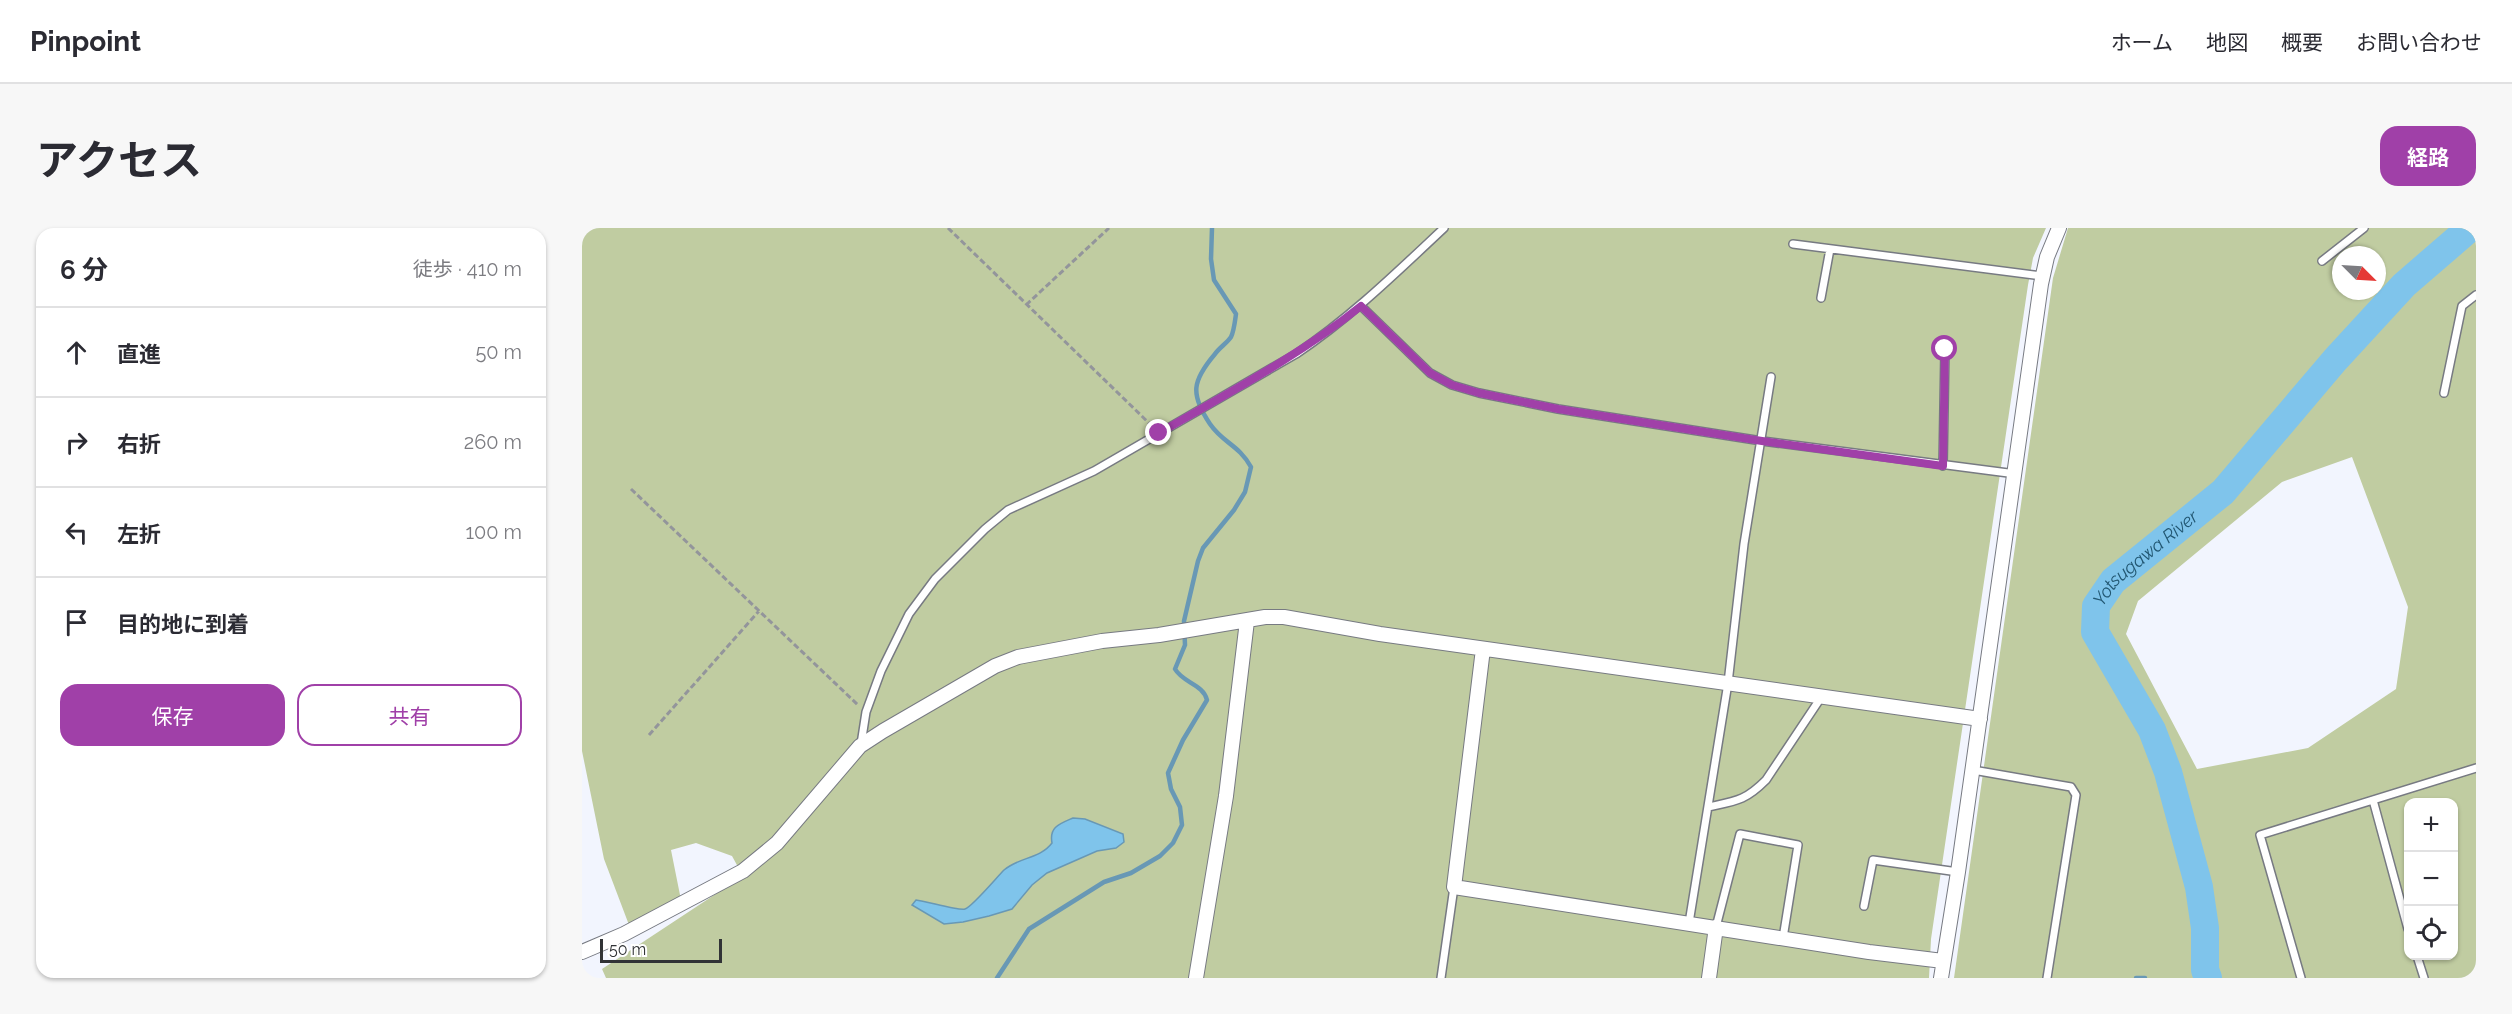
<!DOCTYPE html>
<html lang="ja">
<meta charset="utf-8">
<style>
body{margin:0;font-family:Raleway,"Noto Sans JP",sans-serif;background:#f7f7f7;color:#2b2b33}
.controls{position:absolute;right:18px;bottom:18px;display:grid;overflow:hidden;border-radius:12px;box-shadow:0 2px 4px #0004}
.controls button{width:54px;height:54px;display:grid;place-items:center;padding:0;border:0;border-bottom:2px solid #e1e1e2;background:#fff;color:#2b2b33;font:30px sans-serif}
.compass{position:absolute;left:1750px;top:18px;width:54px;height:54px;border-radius:50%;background:#fff;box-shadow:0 2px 4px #0004;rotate:114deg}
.scale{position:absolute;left:18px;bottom:15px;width:122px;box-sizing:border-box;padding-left:6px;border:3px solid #313336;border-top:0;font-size:16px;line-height:21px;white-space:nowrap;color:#313336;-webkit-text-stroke:4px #fff;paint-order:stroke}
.stop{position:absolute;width:18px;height:18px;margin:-14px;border:4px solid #a040a8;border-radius:50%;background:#fff}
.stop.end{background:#a040a8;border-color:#fff;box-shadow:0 2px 6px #0008}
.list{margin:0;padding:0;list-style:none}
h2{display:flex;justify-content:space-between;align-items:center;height:78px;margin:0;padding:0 24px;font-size:26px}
h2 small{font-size:20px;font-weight:400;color:#7c7c81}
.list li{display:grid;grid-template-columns:39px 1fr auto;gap:18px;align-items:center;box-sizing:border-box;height:90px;padding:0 24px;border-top:2px solid #e1e1e2}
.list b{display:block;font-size:22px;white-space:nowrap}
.list em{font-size:20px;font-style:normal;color:#7c7c81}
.actions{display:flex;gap:12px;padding:18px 24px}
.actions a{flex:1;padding:14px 0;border:2px solid #a040a8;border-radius:18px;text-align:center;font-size:21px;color:#a040a8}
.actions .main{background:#a040a8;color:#fff}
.icon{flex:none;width:33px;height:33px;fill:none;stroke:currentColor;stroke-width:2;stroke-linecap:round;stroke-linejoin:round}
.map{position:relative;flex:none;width:1894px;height:750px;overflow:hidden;border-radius:18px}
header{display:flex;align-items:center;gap:36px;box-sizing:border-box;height:84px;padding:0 30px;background:#fff;border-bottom:2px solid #e1e1e2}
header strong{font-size:28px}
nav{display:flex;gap:33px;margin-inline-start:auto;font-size:21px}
.intro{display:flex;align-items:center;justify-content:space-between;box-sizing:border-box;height:144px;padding:0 36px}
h1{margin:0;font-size:42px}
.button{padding:15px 27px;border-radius:18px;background:#a040a8;color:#fff;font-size:21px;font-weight:700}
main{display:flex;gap:36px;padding:0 36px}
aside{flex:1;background:#fff;border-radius:18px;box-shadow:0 2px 4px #0004}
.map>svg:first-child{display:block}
</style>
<header>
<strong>Pinpoint</strong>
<nav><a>ホーム</a><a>地図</a><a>概要</a><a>お問い合わせ</a></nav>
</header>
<div class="intro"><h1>アクセス</h1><a class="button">経路</a></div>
<main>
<aside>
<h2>6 分<small>徒歩 · 410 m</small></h2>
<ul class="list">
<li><svg class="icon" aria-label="ahead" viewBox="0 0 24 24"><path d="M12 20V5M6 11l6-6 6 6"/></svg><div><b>直進</b></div><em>50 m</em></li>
<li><svg class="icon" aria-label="right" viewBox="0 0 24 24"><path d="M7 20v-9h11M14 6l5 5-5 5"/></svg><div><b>右折</b></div><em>260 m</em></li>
<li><svg class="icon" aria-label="left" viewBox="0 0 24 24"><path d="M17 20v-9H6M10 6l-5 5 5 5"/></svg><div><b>左折</b></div><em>100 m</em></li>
<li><svg class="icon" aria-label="arrive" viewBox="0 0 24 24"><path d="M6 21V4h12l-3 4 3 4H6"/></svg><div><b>目的地に到着</b></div></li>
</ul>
<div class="actions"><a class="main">保存</a><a>共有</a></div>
</aside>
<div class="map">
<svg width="1894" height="750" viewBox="0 0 1894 750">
<rect width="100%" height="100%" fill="#f2f5fe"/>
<path fill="#c0cca1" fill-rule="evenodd" d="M 0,0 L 1464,0 L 1451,30 L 1446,57 L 1349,711 L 1347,750 L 24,750 L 20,741 L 161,648 L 150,628 L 114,615 L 89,622 L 99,672 L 47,697 L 22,631 L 0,523 Z
M 1486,0 L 1894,0 L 1894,750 L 1372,750 L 1471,50 ZM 1759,27 L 1795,27 L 1795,63 L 1759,63 ZM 1770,229 L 1826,379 L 1814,461 L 1726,520 L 1615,541 L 1544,406 L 1556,373 L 1700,254 ZM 1826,574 L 1872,574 L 1872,728 L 1826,728 Z"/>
<path fill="#7fc4eb" stroke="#6898b5" stroke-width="1.5" d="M 491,590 L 503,591 L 541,606 L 542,614 L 534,620 L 515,623 L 465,645 L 450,657 L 430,681 L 407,688 L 381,694 L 362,696 L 330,677 L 334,672 C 344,673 377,683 383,681 C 390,679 415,649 422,642 C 437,629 458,631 470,615 C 467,599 477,596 491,590 Z"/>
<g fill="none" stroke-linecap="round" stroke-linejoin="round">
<path stroke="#6898b5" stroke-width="4.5" d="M 415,750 L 447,701 L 522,654 L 549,645 L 578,628 L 591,615 L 600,597 L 598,579 L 589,561 L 586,545 L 601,512 L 625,472 C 621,456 601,455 593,441 L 603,417 L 602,393 L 616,333 L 621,320 L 652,282 L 663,264 L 669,239 C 657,217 641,215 628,196 C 608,166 610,153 633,126 C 637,120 645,115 649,109 C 652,103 653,93 654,86 L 632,52 L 629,31 L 630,0
M 1554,750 L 1563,750"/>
<path stroke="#7fc4eb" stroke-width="28" id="s1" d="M 1626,750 L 1623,742 L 1623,700 L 1617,659 L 1586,544 L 1570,502 L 1513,404 L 1514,378 L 1531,353 L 1641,264 L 1753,132 L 1822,57 L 1888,0"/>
<g stroke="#777a82" stroke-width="10">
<path id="lane" d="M 1211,16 L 1460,48
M 1740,33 L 1782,0
M 1239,70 L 1248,21
M 779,78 L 848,145 L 870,157 L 897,165 L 976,181 L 1180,213 L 1434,246
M 1862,165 L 1880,78 L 1894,67
M 1361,238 L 1363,121
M 279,516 L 284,484 L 299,443 L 327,386 L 353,351 L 403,301 L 426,282 L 512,243 L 714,126 C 768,90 814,45 862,0
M 1391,542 L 1489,559 L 1494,567 L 1465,750
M 1791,572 L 1826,701
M 1126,579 C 1154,573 1163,573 1184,552 L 1240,468
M 1282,678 L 1291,632 L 1376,644
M 1107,695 L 1146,455 L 1162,316 L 1189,149
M 1134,699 L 1158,606 L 1216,617 L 1201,710
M 1835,728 L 1842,750
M 859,750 L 872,659
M 1719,750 L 1678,607 L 1894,540"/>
</g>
<g stroke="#777a82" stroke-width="16">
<path id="street" d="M 901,421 L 872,659 L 1287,724 L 1361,733
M 0,724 L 42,706 L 161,643 L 195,615 L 278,518 L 301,503 L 413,438 L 436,429 L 520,413 L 577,407 L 683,389 L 702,389 L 798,406 L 1398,491
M 614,750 L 644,568 L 665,393
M 1127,750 L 1134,699
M 1359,750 L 1376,644 L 1459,56 L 1465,29 L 1477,0"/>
</g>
<path stroke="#93959b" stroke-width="3" stroke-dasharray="6 3" stroke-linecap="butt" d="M 366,0 L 569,197
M 444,77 L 527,0
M 49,261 L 276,477
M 67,507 L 177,383"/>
<use href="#lane" stroke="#fff" stroke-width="7"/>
<use href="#street" stroke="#fff" stroke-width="14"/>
</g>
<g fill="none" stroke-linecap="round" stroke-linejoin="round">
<path stroke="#a040a8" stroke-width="8" d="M 577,205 C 646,165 717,128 779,78 L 848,145 L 870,157 L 897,165 L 976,181 L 1180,213 L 1361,238 L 1363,121"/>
</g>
<g text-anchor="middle" stroke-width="5" stroke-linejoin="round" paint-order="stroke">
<g font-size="18" font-style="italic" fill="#225772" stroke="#fff">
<text dy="6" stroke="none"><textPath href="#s1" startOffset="465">Yotsugawa River</textPath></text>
</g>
</g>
</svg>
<div class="controls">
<button>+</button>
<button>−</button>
<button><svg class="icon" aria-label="locate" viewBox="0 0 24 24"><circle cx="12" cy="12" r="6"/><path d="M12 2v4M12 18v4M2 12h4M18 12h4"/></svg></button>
</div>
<svg class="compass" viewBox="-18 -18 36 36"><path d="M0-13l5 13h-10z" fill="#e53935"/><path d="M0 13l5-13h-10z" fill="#7c7c81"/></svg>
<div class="scale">50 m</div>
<div class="stop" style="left:1363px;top:121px"></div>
<div class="stop end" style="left:577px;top:205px"></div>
</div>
</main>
